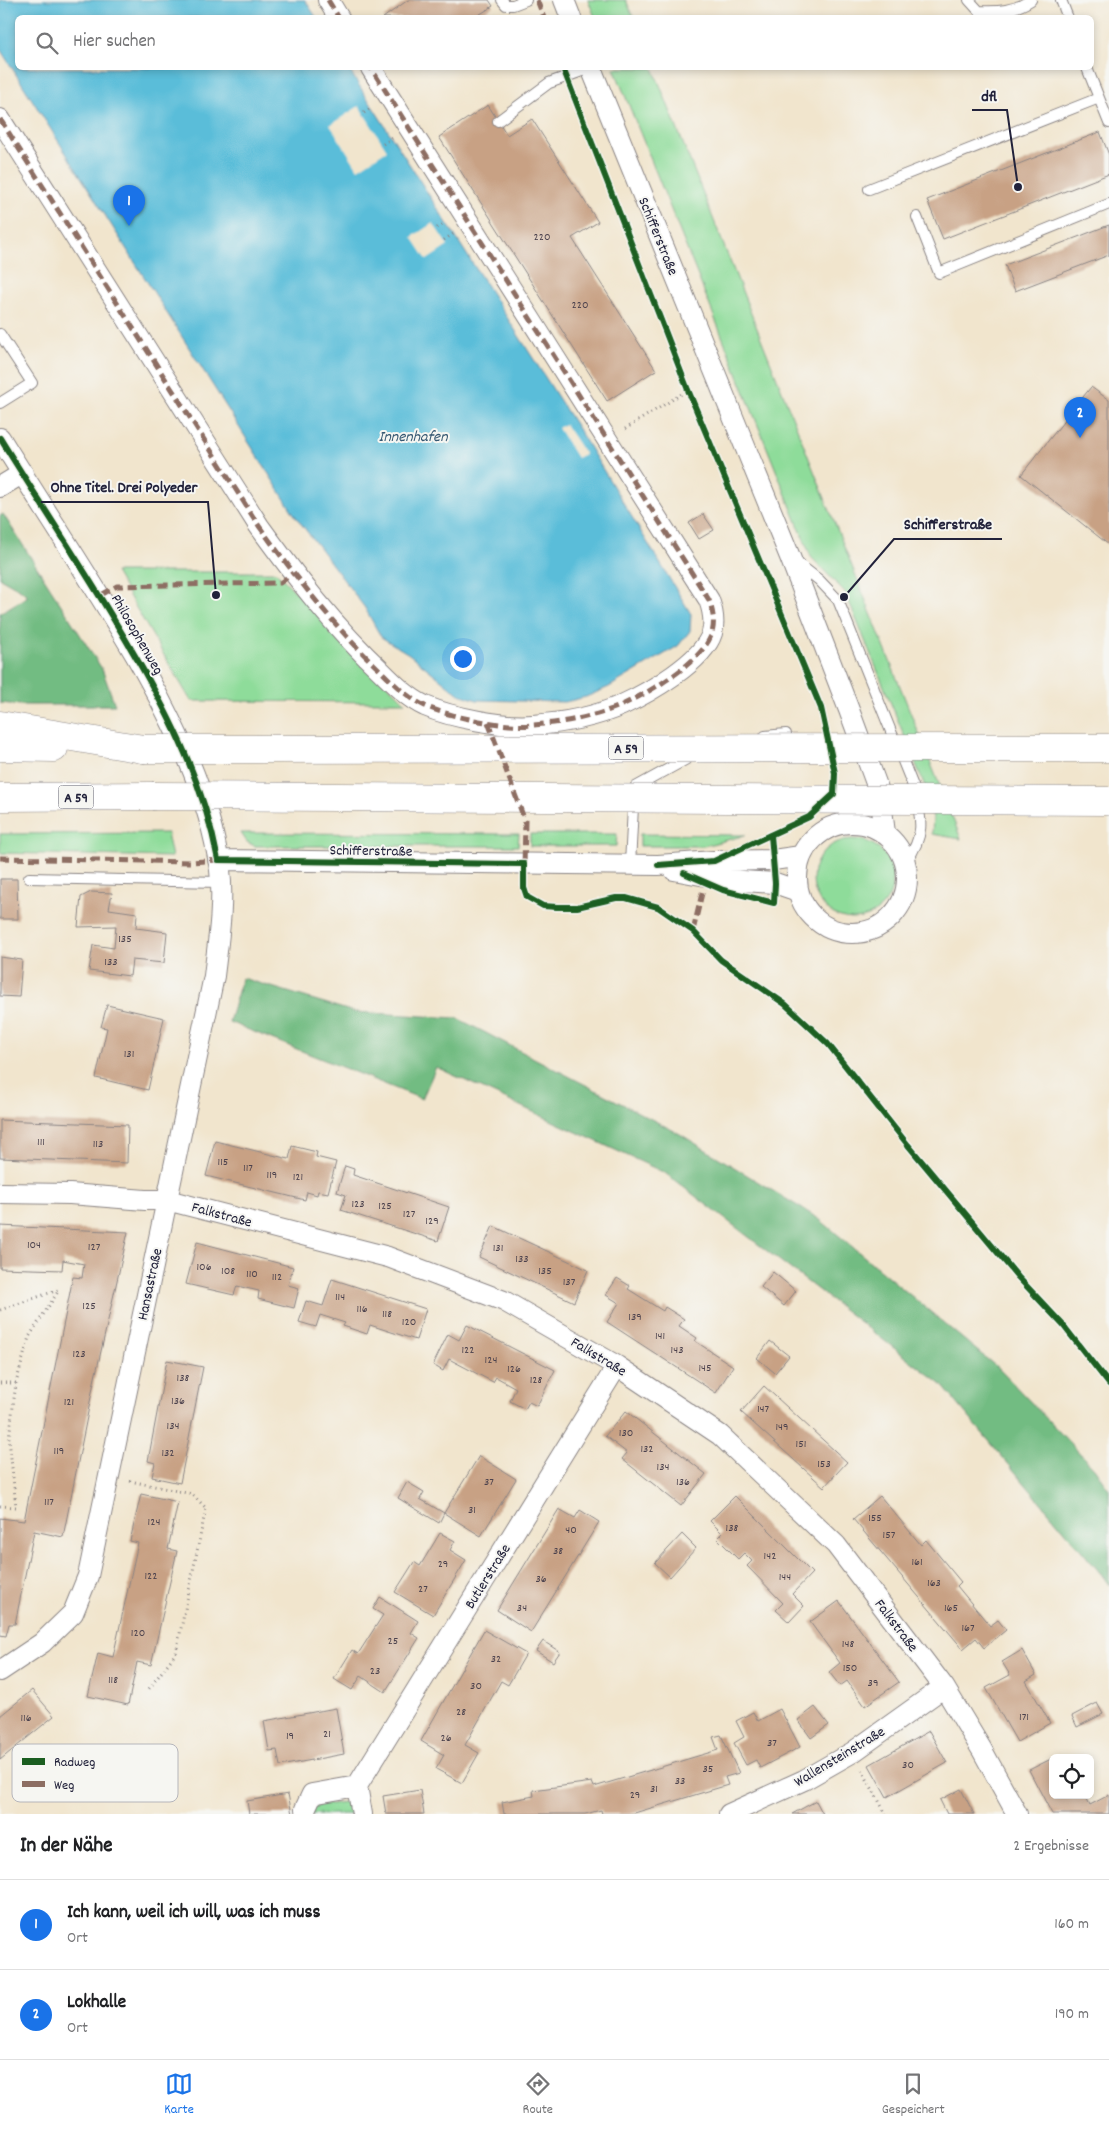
<!DOCTYPE html>
<html lang="de">
<meta charset="utf-8">
<style>
body{margin:0;font-family:Dekko,sans-serif;background:#f2f2f2;color:#202124}
.controls{position:absolute;right:15px;bottom:15px;display:grid;overflow:hidden;border-radius:8px;box-shadow:0 2px 8px #0003}
.controls button{width:45px;height:45px;display:grid;place-items:center;padding:0;border:0;border-bottom:1px solid #e0e0e0;background:#fff;color:#202124;font:25px sans-serif}
.you{position:absolute;left:462px;top:658px;width:18px;height:18px;margin:-12px;border:4px solid #fff;border-radius:50%;background:#1a73e8;box-shadow:0 0 0 8px #1a73e833}
.badge{display:grid;place-items:center;width:32px;height:32px;border-radius:50%;background:#1a73e8;color:#fff;font-size:16px;font-weight:700}
.pin{position:absolute;translate:-50% -41px;filter:drop-shadow(0 1px 2px #0008)}
.pin::after{content:'';position:absolute;top:26px;width:18px;height:15px;background:inherit;clip-path:polygon(0 0,100% 0,50% 100%)}
.list{margin:0;padding:0;list-style:none}
h2{display:flex;justify-content:space-between;align-items:center;height:65px;margin:0;padding:0 20px;font-size:21px}
h2 small{font-size:16px;font-weight:400;color:#757577}
.list li{display:grid;grid-template-columns:32px 1fr auto;gap:15px;align-items:center;box-sizing:border-box;height:90px;padding:0 20px;border-top:1px solid #e0e0e0}
.list b{display:block;font-size:19px;white-space:nowrap}
.list p{margin:0;font-size:16px;white-space:nowrap;color:#757577}
.list em{font-size:16px;font-style:normal;color:#757577}
.icon{flex:none;width:28px;height:28px;fill:none;stroke:currentColor;stroke-width:2;stroke-linecap:round;stroke-linejoin:round}
.map{position:relative;flex:none;width:1109px;height:1814px;overflow:hidden}
.search{position:absolute;background:#fff;box-shadow:0 2px 8px #0003;left:15px;right:15px;top:15px;height:55px;display:flex;align-items:center;gap:12px;box-sizing:border-box;padding:0 18px;border-radius:8px;color:#757577;font-size:19px}
.sheet{height:245px;background:#fff}
nav{display:flex;justify-content:space-around;align-items:center;box-sizing:border-box;height:70px;border-top:1px solid #e0e0e0;background:#fff;font-size:14px;color:#757577}
nav a{display:grid;justify-items:center;gap:2px}
nav .on{color:#1a73e8}
.map>svg:first-child{display:block}
</style>
<div class="map">
<svg width="1109" height="1814" viewBox="0 0 1109 1814">
<rect width="100%" height="100%" fill="#f6f6f2"/>
<filter id="ink" filterUnits="userSpaceOnUse"><feTurbulence type="fractalNoise" baseFrequency=".02" numOctaves="2"/><feDisplacementMap in="SourceGraphic" scale="10" xChannelSelector="R" yChannelSelector="G"/><feConvolveMatrix kernelMatrix="1 2 1 2 8 2 1 2 1" color-interpolation-filters="sRGB"/></filter>
<filter id="wash" filterUnits="userSpaceOnUse"><feTurbulence type="fractalNoise" baseFrequency=".0096" numOctaves="4" result="noise"/><feDisplacementMap in="SourceGraphic" scale="20" xChannelSelector="R" yChannelSelector="G"/><feGaussianBlur stdDeviation="1.12" result="paint"/><feColorMatrix in="noise" values="0 0 0 0 0 0 0 0 0 0 0 0 0 0 0 0 0 1.4 0 .05"/><feComposite in="paint" operator="in"/></filter>
<g filter="url(#wash)">
<rect width="100%" height="100%" fill="#f1e5cd"/>
<path fill="#8edc9a" stroke="#587f6a" d="M 588,0 L 626,0 L 633,17 L 595,17 Z
M 614,68 L 653,68 L 961,839 L 932,834 L 933,818 L 927,791 L 845,592 L 811,557 Z
M 115,572 L 276,572 L 405,702 L 191,701 Z
M 167,833 L 172,857 L 0,853 L 0,834 Z
M 241,833 L 519,834 L 518,846 L 255,846 L 247,842 Z
M 530,834 L 617,834 L 616,846 L 530,846 Z
M 640,834 L 746,835 L 704,846 L 640,846 Z
M813 879a40 40 0 1 1 80 0a40 40 0 1 1-80 0Z
M 350,1801 L 352,1814 L 311,1814 L 316,1806 Z"/>
<path fill="#72bc82" stroke="#4a6f5e" d="M 3,514 L 102,669 L 115,705 L 20,705 L 0,703 L 0,613 L 28,596 L 21,590 L 0,578 L 0,516 Z
M 242,978 L 354,1012 L 457,1018 L 680,1134 L 819,1219 L 999,1369 L 1094,1468 L 1109,1489 L 1109,1585 L 1102,1575 L 941,1384 L 665,1173 L 436,1067 L 422,1099 L 229,1022 Z"/>
<path fill="#5abdd9" stroke="#3e708a" d="M 0,0 L 305,0 L 316,17 L 18,18 L 18,68 L 348,68 L 582,435 L 691,614 L 690,631 L 678,646 L 609,687 L 586,697 L 565,702 L 477,700 L 459,694 L 409,654 L 381,637 L 365,608 L 296,517 L 0,49 Z"/>
<path fill="#f1e5cd" d="M 359,106 L 387,150 L 358,169 L 330,125 Z
M 433,223 L 448,246 L 427,260 L 412,237 Z
M 565,424 L 585,454 L 577,458 L 558,428 Z"/>
<g id="blocks">
<path fill="#c8a184" d="M 408,0 L 489,0 L 493,6 L 474,18 L 383,18 Z
M 488,105 L 507,135 L 532,119 L 598,222 L 572,238 L 656,370 L 607,401 L 439,137 Z
M 1100,132 L 1109,155 L 1109,174 L 943,239 L 927,200 Z
M 1109,225 L 1109,255 L 1015,291 L 1005,265 Z
M 1091,387 L 1109,400 L 1109,545 L 1021,475 Z
M 703,514 L 714,530 L 699,539 L 689,523 Z
M 0,879 L 17,879 L 18,919 L 0,919 Z
M 91,892 L 112,893 L 109,909 L 137,913 L 136,928 L 167,932 L 164,963 L 132,960 L 130,976 L 89,971 L 93,945 L 114,948 L 116,926 L 78,927 L 81,897 Z
M 0,957 L 22,960 L 19,997 L 0,996 Z
M 107,1005 L 164,1018 L 148,1090 L 96,1078 L 107,1028 L 101,1027 Z
M 0,1120 L 128,1125 L 127,1163 L 0,1158 Z
M 215,1141 L 289,1159 L 292,1146 L 317,1152 L 316,1157 L 336,1162 L 328,1193 L 318,1191 L 317,1195 L 307,1192 L 305,1200 L 206,1176 Z
M 345,1166 L 354,1169 L 353,1175 L 449,1207 L 438,1241 L 341,1210 L 346,1195 L 337,1192 Z
M 0,1226 L 128,1232 L 94,1382 L 63,1537 L 34,1531 L 15,1624 L 9,1624 L 6,1636 L 0,1635 L 0,1518 L 24,1521 L 73,1277 L 82,1278 L 84,1264 L 63,1260 L 62,1270 L 0,1268 Z
M 493,1226 L 588,1270 L 574,1302 L 479,1257 Z
M 197,1242 L 293,1267 L 288,1285 L 299,1288 L 294,1308 L 258,1299 L 259,1291 L 237,1286 L 234,1295 L 186,1284 Z
M 773,1272 L 796,1291 L 784,1306 L 761,1287 Z
M 617,1278 L 630,1286 L 628,1289 L 663,1311 L 665,1307 L 684,1319 L 679,1326 L 697,1338 L 695,1341 L 733,1366 L 716,1393 L 607,1322 L 619,1303 L 606,1295 Z
M 332,1279 L 426,1309 L 416,1340 L 370,1325 L 367,1334 L 343,1326 L 345,1323 L 320,1315 L 316,1327 L 299,1322 L 306,1301 L 323,1306 Z
M 467,1325 L 555,1370 L 537,1406 L 529,1402 L 525,1409 L 510,1401 L 516,1388 L 496,1377 L 493,1382 L 449,1359 L 443,1371 L 433,1365 L 448,1334 L 459,1340 Z
M 770,1341 L 789,1356 L 775,1373 L 757,1358 Z
M 167,1360 L 203,1367 L 180,1483 L 152,1477 L 155,1463 L 148,1461 Z
M 764,1386 L 847,1462 L 824,1487 L 741,1412 Z
M 626,1411 L 706,1474 L 681,1506 L 622,1459 L 627,1453 L 605,1436 Z
M 479,1456 L 516,1479 L 481,1536 L 444,1513 L 439,1523 L 398,1498 L 407,1482 L 424,1492 L 420,1499 L 444,1513 Z
M 141,1494 L 178,1502 L 168,1549 L 177,1551 L 151,1665 L 137,1662 L 128,1705 L 88,1696 L 98,1653 L 113,1657 L 138,1543 L 130,1541 Z
M 735,1496 L 812,1573 L 792,1594 L 804,1606 L 789,1622 L 776,1610 L 783,1603 L 747,1566 L 752,1561 L 744,1553 L 738,1559 L 717,1538 L 722,1533 L 710,1521 Z
M 880,1496 L 921,1545 L 926,1540 L 961,1582 L 957,1586 L 990,1626 L 998,1620 L 1006,1630 L 984,1648 L 976,1638 L 963,1649 L 853,1519 Z
M 559,1509 L 575,1518 L 580,1510 L 599,1522 L 531,1632 L 497,1610 Z
M 440,1533 L 455,1541 L 450,1550 L 466,1560 L 433,1615 L 395,1592 L 414,1562 L 420,1566 Z
M 682,1534 L 696,1548 L 670,1577 L 655,1563 Z
M 380,1597 L 418,1621 L 411,1633 L 419,1638 L 385,1692 L 361,1676 L 352,1690 L 334,1679 L 352,1650 L 358,1654 L 383,1615 L 373,1609 Z
M 839,1601 L 899,1682 L 865,1706 L 847,1681 L 840,1686 L 829,1672 L 840,1663 L 810,1622 Z
M 484,1630 L 526,1654 L 508,1685 L 501,1681 L 465,1745 L 479,1753 L 462,1783 L 436,1769 L 444,1755 L 421,1741 Z
M 543,1641 L 560,1652 L 553,1662 L 536,1651 Z
M 1022,1650 L 1036,1675 L 1026,1681 L 1050,1723 L 1017,1742 L 986,1688 L 1010,1675 L 1002,1662 Z
M 32,1690 L 54,1716 L 0,1760 L 0,1716 Z
M 1097,1703 L 1103,1714 L 1077,1727 L 1072,1716 Z
M 815,1707 L 829,1725 L 811,1738 L 798,1720 Z
M 336,1708 L 344,1754 L 280,1766 L 277,1750 L 269,1751 L 264,1721 Z
M 780,1709 L 800,1747 L 760,1768 L 756,1760 L 746,1765 L 734,1743 L 744,1737 L 736,1721 L 753,1712 L 758,1721 Z
M 929,1731 L 947,1763 L 887,1797 L 869,1765 Z
M 721,1735 L 739,1773 L 725,1777 L 728,1785 L 631,1814 L 602,1814 L 601,1810 L 585,1814 L 504,1814 L 502,1802 L 534,1796 L 533,1790 L 592,1782 L 594,1787 L 718,1750 L 713,1737 Z
M 1053,1758 L 1053,1795 L 1085,1795 L 1090,1805 L 1109,1795 L 1109,1814 L 1052,1814 L 1029,1770 Z
M 961,1789 L 974,1814 L 947,1814 L 940,1800 Z
M 420,1790 L 424,1814 L 386,1814 L 383,1796 Z
M 288,1794 L 292,1814 L 249,1814 L 247,1801 Z
M 816,1801 L 823,1814 L 792,1814 Z"/>
</g>
</g>
<g filter="url(#ink)">
<use href="#blocks" fill-opacity="0" stroke="#8a8484" stroke-width="1"/>
<g fill="none" stroke-linecap="round" stroke-linejoin="round">
<g stroke="#8a8484" stroke-width="12">
<path id="lane" d="M 502,0 L 506,5 L 513,5 L 526,0
M 969,0 L 979,11 C 999,12 1014,11 1031,0
M 1061,0 L 1068,18
M 1087,68 L 1109,123
M 498,121 L 549,83 L 590,68
M 869,189 L 1099,98
M 917,217 L 939,273 L 1109,204
M 0,334 L 32,383 L 0,403
M 796,562 L 819,580 L 838,600 L 915,791 C 922,822 925,835 906,862
M 765,736 L 786,734
M 630,864 L 634,788 L 692,756
M 29,878 L 220,882"/>
</g>
<g stroke="#8a8484" stroke-width="22">
<path id="street" d="M 328,0 L 339,18
M 564,0 L 571,18
M 591,68 L 790,557 L 849,710 L 880,794 L 885,833
M 0,119 L 259,526 C 296,577 335,628 381,671 C 394,684 408,698 425,706 C 450,717 506,728 533,725 C 562,723 595,717 622,705 C 648,693 703,662 712,633 C 715,622 713,611 709,600 L 371,68
M 0,438 C 45,511 93,582 136,656 C 174,723 209,793 220,870 C 224,904 218,942 214,976 L 88,1576 L 73,1613 L 42,1643 L 0,1671
M 0,487 L 23,473
M797 878a55 55 0 1 1 110 0a55 55 0 1 1-110 0Z
M 218,860 L 658,865 L 714,861 L 773,860 L 801,856
M 674,870 L 727,880 L 775,883 L 798,891
M 0,1193 L 70,1194 L 145,1200 L 167,1200 L 388,1257 L 504,1301 L 617,1366 L 720,1435 L 836,1545 L 944,1687 L 982,1750 L 1017,1814
M 306,1814 L 305,1809 L 312,1794 L 357,1786
M 362,1814 L 357,1786 L 617,1366
M 729,1814 L 804,1780 L 853,1752 L 944,1687"/>
</g>
<g stroke="#8a8484" stroke-width="29">
<path id="highway" d="M 0,725 L 143,749
M 0,747 L 54,748
M 0,797 L 152,796"/>
</g>
<path stroke="#8a8484" stroke-width="3" stroke-dasharray="1 4" stroke-linecap="butt" d="M 364,113 L 372,107
M 383,144 L 392,138
M 437,228 L 445,223
M 444,240 L 453,234
M 625,429 L 688,390
M 0,1310 L 58,1290
M 0,1383 L 16,1383
M 130,1481 L 192,1494 L 206,1508 L 176,1653 L 148,1690
M 0,1506 L 16,1507 L 9,1438 L 16,1383 L 29,1337 L 59,1290
M 862,1770 L 886,1814"/>
<use href="#lane" stroke="#fff" stroke-width="10"/>
<use href="#street" stroke="#fff" stroke-width="20"/>
<use href="#highway" stroke="#fff" stroke-width="28"/>
<g stroke="#8a8484" stroke-width="29" stroke-linecap="butt">
<path id="highway-bridge" d="M 143,749 L 1109,748
M 152,796 L 1109,801"/>
</g>
<use href="#highway-bridge" stroke="#fff" stroke-width="28"/>
<path stroke="#8d6e63" stroke-width="5" stroke-dasharray="10 5" stroke-linecap="butt" d="M 328,0 L 339,18
M 537,0 L 544,18
M 0,119 L 259,526 C 296,577 335,628 381,671 C 394,684 408,698 425,706 C 450,717 506,728 533,725 C 562,723 595,717 622,705 C 648,693 703,662 712,633 C 715,622 713,611 709,600 L 371,68
M 101,595 L 117,586 L 280,583 L 293,573
M 488,722 L 525,821 L 524,868
M 0,858 L 192,862 L 218,860
M 693,931 L 703,889"/>
<g stroke="#f6f6f2" stroke-width="9">
<path id="cycleway" d="M 563,68 L 688,390 L 821,708 L 835,773 L 834,794 L 809,817 L 714,861 L 658,865
M 0,438 C 44,510 92,580 134,654 C 172,719 204,785 218,860 L 524,864 L 524,888 L 527,897 L 543,906 L 557,907 L 577,907 L 616,898 L 626,898 L 658,907 L 693,931 L 721,960 L 785,1004 L 828,1044 L 908,1145 L 1018,1277 L 1063,1325 L 1109,1384
M 684,873 L 723,890 L 774,903 L 775,883 L 771,835"/>
</g>
<use href="#cycleway" stroke="#1b5e20" stroke-width="6"/>
</g>
</g>
<g text-anchor="middle" stroke-width="4" stroke-linejoin="round" paint-order="stroke">
<g font-size="12" fill="#4c424d">
<text x="542" y="240">220</text>
<text x="580" y="308">220</text>
<text x="125" y="942">135</text>
<text x="111" y="965">133</text>
<text x="129" y="1057">131</text>
<text x="41" y="1145">111</text>
<text x="98" y="1147">113</text>
<text x="223" y="1165">115</text>
<text x="248" y="1171">117</text>
<text x="272" y="1178">119</text>
<text x="298" y="1180">121</text>
<text x="358" y="1207">123</text>
<text x="385" y="1209">125</text>
<text x="409" y="1217">127</text>
<text x="432" y="1224">129</text>
<text x="34" y="1248">104</text>
<text x="94" y="1250">127</text>
<text x="498" y="1251">131</text>
<text x="522" y="1262">133</text>
<text x="204" y="1270">106</text>
<text x="228" y="1274">108</text>
<text x="545" y="1274">135</text>
<text x="252" y="1277">110</text>
<text x="277" y="1280">112</text>
<text x="569" y="1285">137</text>
<text x="340" y="1300">114</text>
<text x="89" y="1309">125</text>
<text x="362" y="1312">116</text>
<text x="387" y="1317">118</text>
<text x="635" y="1320">139</text>
<text x="409" y="1325">120</text>
<text x="660" y="1339">141</text>
<text x="468" y="1353">122</text>
<text x="677" y="1353">143</text>
<text x="79" y="1357">123</text>
<text x="491" y="1363">124</text>
<text x="705" y="1371">145</text>
<text x="514" y="1372">126</text>
<text x="183" y="1381">138</text>
<text x="536" y="1383">128</text>
<text x="178" y="1404">136</text>
<text x="69" y="1405">121</text>
<text x="763" y="1412">147</text>
<text x="173" y="1429">134</text>
<text x="782" y="1430">149</text>
<text x="626" y="1436">130</text>
<text x="801" y="1447">151</text>
<text x="647" y="1452">132</text>
<text x="59" y="1454">119</text>
<text x="168" y="1456">132</text>
<text x="824" y="1467">153</text>
<text x="663" y="1470">134</text>
<text x="489" y="1485">37</text>
<text x="683" y="1485">136</text>
<text x="49" y="1505">117</text>
<text x="472" y="1513">31</text>
<text x="875" y="1521">155</text>
<text x="154" y="1525">124</text>
<text x="732" y="1531">138</text>
<text x="571" y="1533">40</text>
<text x="889" y="1538">157</text>
<text x="558" y="1554">38</text>
<text x="770" y="1559">142</text>
<text x="917" y="1565">161</text>
<text x="443" y="1567">29</text>
<text x="151" y="1579">122</text>
<text x="785" y="1580">144</text>
<text x="541" y="1582">36</text>
<text x="934" y="1586">163</text>
<text x="423" y="1592">27</text>
<text x="522" y="1611">34</text>
<text x="951" y="1611">165</text>
<text x="968" y="1631">167</text>
<text x="138" y="1636">120</text>
<text x="393" y="1644">25</text>
<text x="848" y="1647">148</text>
<text x="496" y="1662">32</text>
<text x="850" y="1671">150</text>
<text x="375" y="1674">23</text>
<text x="113" y="1683">118</text>
<text x="873" y="1686">39</text>
<text x="476" y="1689">30</text>
<text x="461" y="1715">28</text>
<text x="1024" y="1720">171</text>
<text x="26" y="1721">116</text>
<text x="327" y="1737">21</text>
<text x="290" y="1739">19</text>
<text x="446" y="1741">26</text>
<text x="772" y="1746">37</text>
<text x="908" y="1768">30</text>
<text x="708" y="1772">35</text>
<text x="680" y="1784">33</text>
<text x="654" y="1792">31</text>
<text x="635" y="1798">29</text>
</g>
<g fill="#f6f6f2" stroke="#626272" stroke-width="1">
<rect x="608.5" y="736.5" width="35" height="23" rx="4"/>
<rect x="58.5" y="785.5" width="35" height="23" rx="4"/>
</g>
<g font-size="14" font-weight="bold" fill="#22223b">
<text x="626" y="753">A 59</text>
<text x="76" y="802">A 59</text>
</g>
<g font-size="15" fill="#22223b" stroke="#f6f6f2">
<text transform="translate(659 236) rotate(68)" y="5">Schifferstraße</text>
<text transform="translate(138 634) rotate(60)" y="5">Philosophenweg</text>
<text transform="translate(371 850) rotate(1)" y="5">Schifferstraße</text>
<text transform="translate(222 1214) rotate(15)" y="5">Falkstraße</text>
<text transform="translate(149 1284) rotate(-78)" y="5">Hansastraße</text>
<text transform="translate(599 1356) rotate(31)" y="5">Falkstraße</text>
<text transform="translate(487 1576) rotate(-58)" y="5">Butlerstraße</text>
<text transform="translate(897 1625) rotate(53)" y="5">Falkstraße</text>
<text transform="translate(839 1756) rotate(-31)" y="5">Wallensteinstraße</text>
</g>
<g font-size="16" font-style="italic" fill="#365872" stroke="#f6f6f2">
<text x="413" y="441">Innenhafen</text>
</g>
</g>
<rect x="12" y="1744" width="166" height="58" rx="8" fill="#f6f6f2" stroke="#b6b6bb" stroke-width="1"/>
<rect x="22" y="1758" width="23" height="7" fill="#1b5e20"/>
<rect x="22" y="1781" width="23" height="6" fill="#8d6e63"/>
<g font-size="14" fill="#22223b">
<text x="54" y="1766">Radweg</text>
<text x="54" y="1789">Weg</text>
</g>
<path fill="none" stroke="#22223b" stroke-width="2" d="M1018 187L1007 110H972M216 595L208 502H41M844 597L894 539H1002"/>
<g fill="#22223b" stroke="#f6f6f2" stroke-width="2">
<circle cx="1018" cy="187" r="5"/>
<circle cx="216" cy="595" r="5"/>
<circle cx="844" cy="597" r="5"/>
</g>
<g font-size="16" text-anchor="middle" font-weight="bold" fill="#22223b" stroke="#f6f6f2" stroke-width="4" stroke-linejoin="round" paint-order="stroke">
<text x="989" y="101">dfl</text>
<text x="124" y="492">Ohne Titel. Drei Polyeder</text>
<text x="948" y="529">Schifferstraße</text>
</g>
</svg>
<div class="controls">
<button><svg class="icon" aria-label="locate" viewBox="0 0 24 24"><circle cx="12" cy="12" r="6"/><path d="M12 2v4M12 18v4M2 12h4M18 12h4"/></svg></button>
</div>
<div class="you"></div>
<div class="pin badge" style="left:129px;top:226px">1</div>
<div class="pin badge" style="left:1080px;top:438px">2</div>
<div class="search"><svg class="icon" aria-label="search" viewBox="0 0 24 24"><circle cx="10" cy="10" r="6"/><path d="M15 15l6 6"/></svg>Hier suchen</div>
</div>
<section class="sheet">
<h2>In der Nähe<small>2 Ergebnisse</small></h2>
<ul class="list">
<li><span class="badge">1</span><div><b>Ich kann, weil ich will, was ich muss</b><p>Ort</p></div><em>160 m</em></li>
<li><span class="badge">2</span><div><b>Lokhalle</b><p>Ort</p></div><em>190 m</em></li>
</ul>
</section>
<nav>
<a class="on"><svg class="icon" aria-label="map" viewBox="0 0 24 24"><path d="M3 6l6-2 6 2 6-2v14l-6 2-6-2-6 2zM9 4v14M15 6v14"/></svg>Karte</a>
<a><svg class="icon" aria-label="directions" viewBox="0 0 24 24"><path d="M12 3l9 9-9 9-9-9zM9 14v-3h6M13 9l2 2-2 2"/></svg>Route</a>
<a><svg class="icon" aria-label="saved" viewBox="0 0 24 24"><path d="M7 4h10v16l-5-4-5 4z"/></svg>Gespeichert</a>
</nav>
